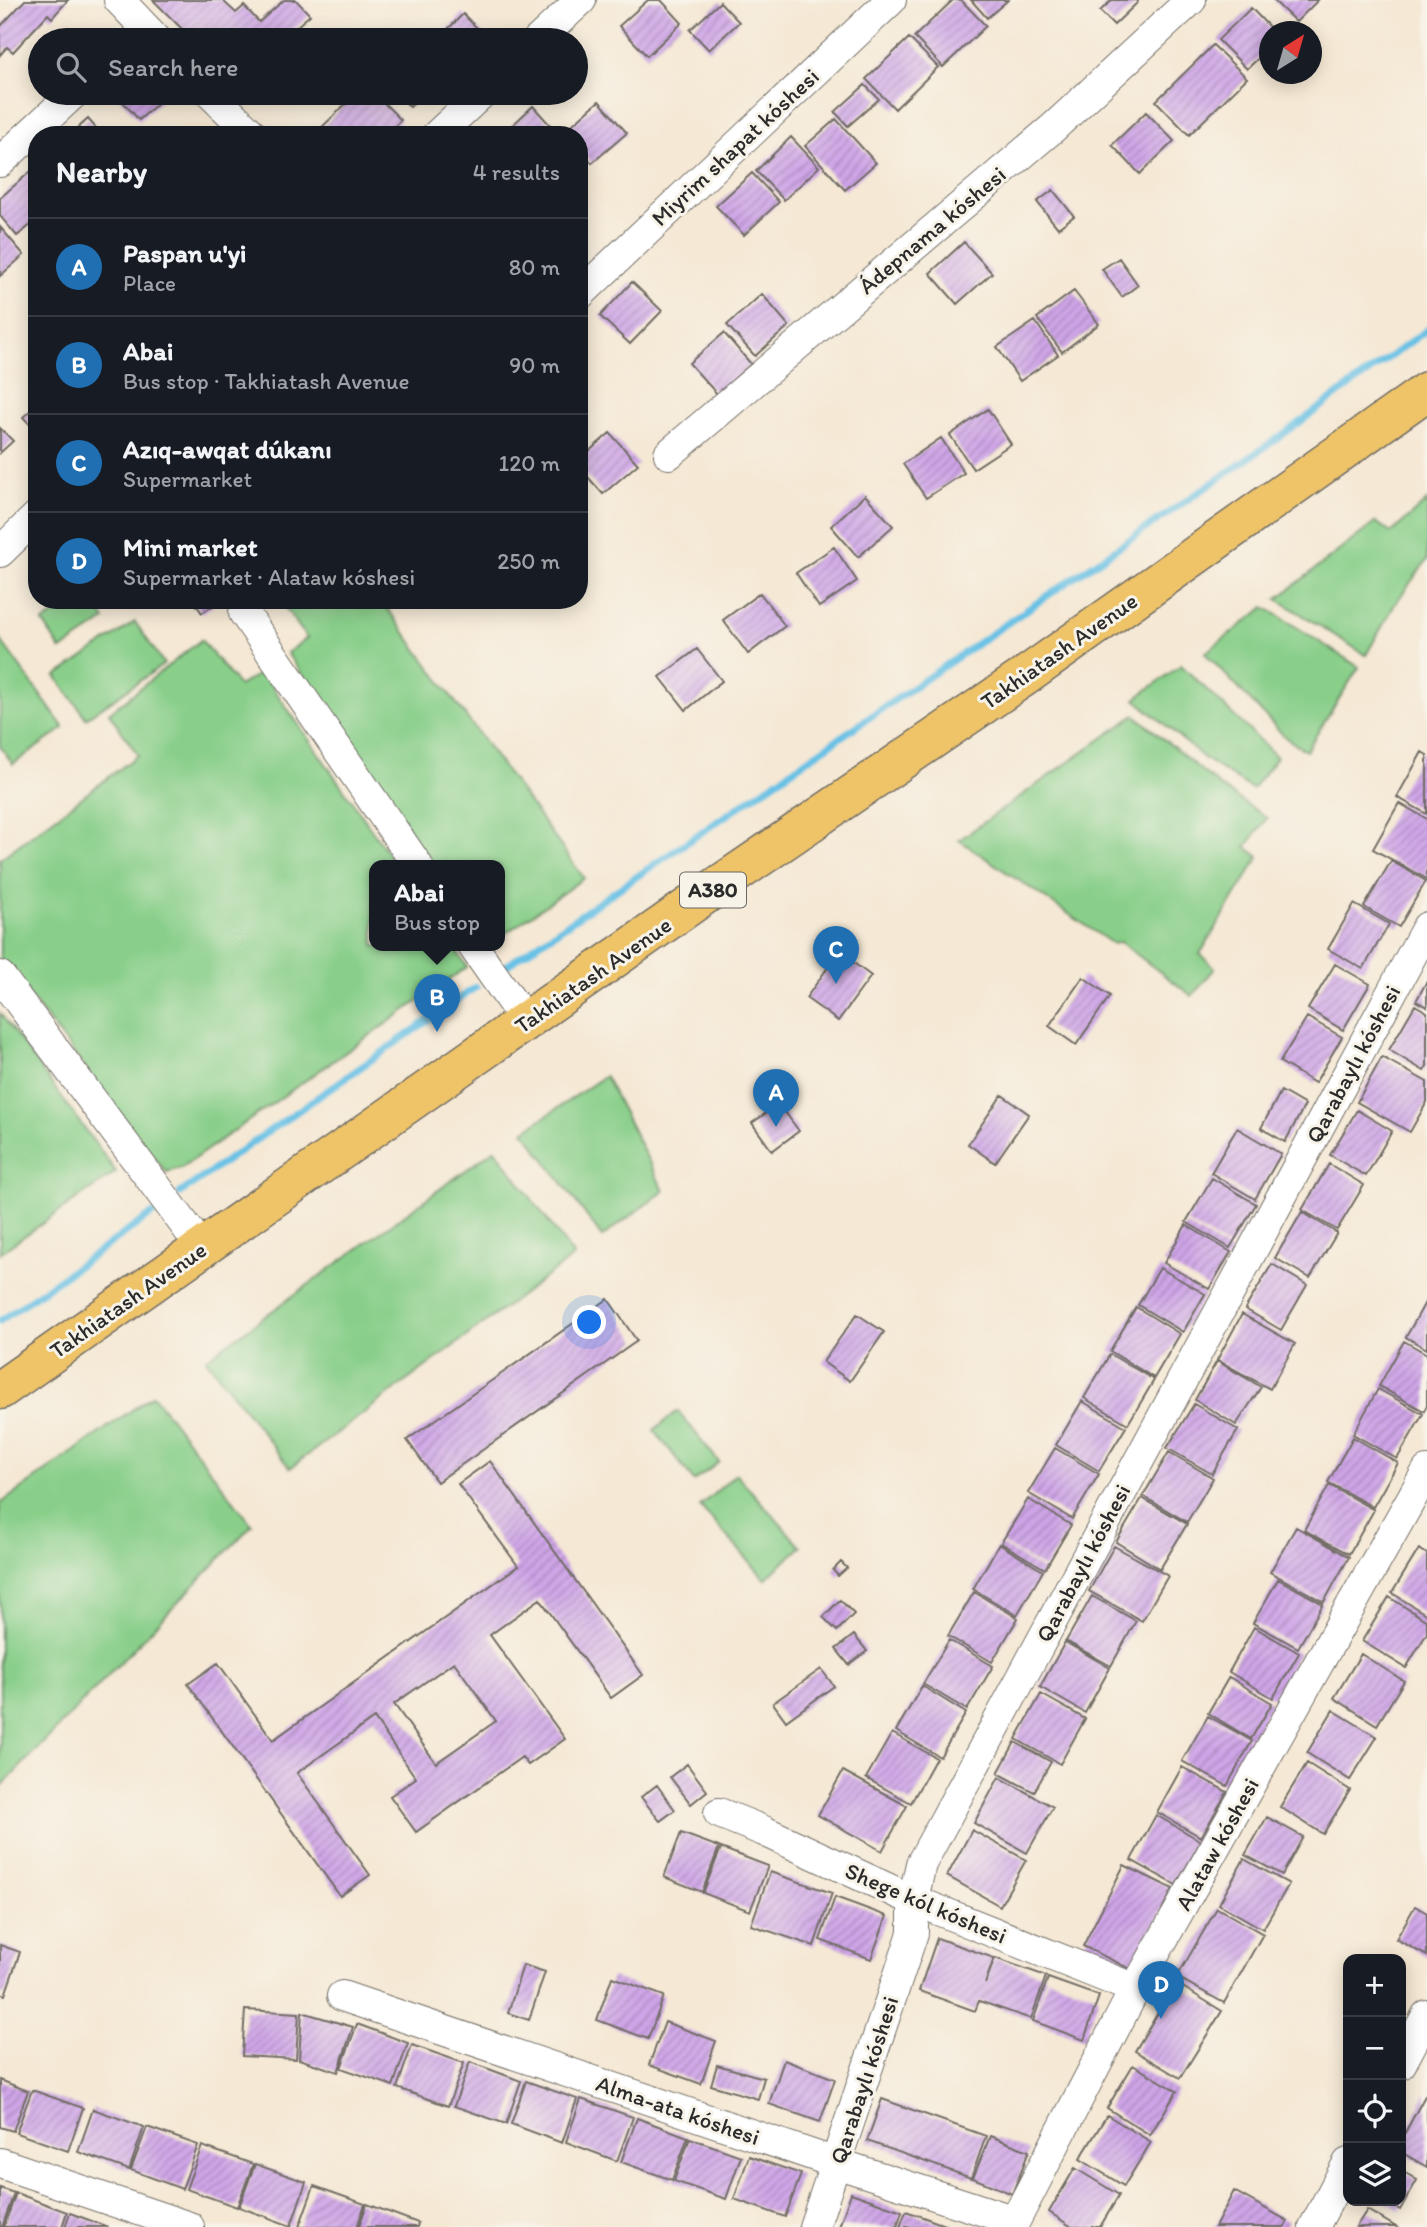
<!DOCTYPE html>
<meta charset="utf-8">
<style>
body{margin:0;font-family:Itim,sans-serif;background:#242831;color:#f1f3f6}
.controls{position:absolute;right:21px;bottom:21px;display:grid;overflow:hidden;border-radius:14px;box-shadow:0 4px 18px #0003}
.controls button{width:63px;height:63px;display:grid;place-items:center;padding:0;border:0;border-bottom:2px solid #363941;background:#171b24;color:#f1f3f6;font:35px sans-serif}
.compass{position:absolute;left:1259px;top:21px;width:63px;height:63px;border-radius:50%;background:#171b24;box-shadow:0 4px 18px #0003;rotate:37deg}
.you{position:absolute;left:590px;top:1323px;width:24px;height:24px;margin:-18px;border:5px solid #fff;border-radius:50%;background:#1a73e8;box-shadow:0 0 0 10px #1a73e833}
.badge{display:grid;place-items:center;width:46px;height:46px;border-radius:50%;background:#1f6fb2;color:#fff;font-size:23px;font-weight:700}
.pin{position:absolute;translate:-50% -58px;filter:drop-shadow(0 2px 4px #0008)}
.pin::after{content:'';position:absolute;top:37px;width:24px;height:21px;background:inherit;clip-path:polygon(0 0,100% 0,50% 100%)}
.popup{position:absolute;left:369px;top:860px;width:136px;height:91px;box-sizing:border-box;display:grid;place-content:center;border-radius:14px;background:#171b24;filter:drop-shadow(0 2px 5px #0005);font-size:23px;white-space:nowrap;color:#9ea1a6}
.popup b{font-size:26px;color:#f1f3f6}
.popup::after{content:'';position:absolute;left:50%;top:100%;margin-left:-14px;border:14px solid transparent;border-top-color:#171b24}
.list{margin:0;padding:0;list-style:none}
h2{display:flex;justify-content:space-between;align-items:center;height:91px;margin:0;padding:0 28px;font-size:30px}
h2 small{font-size:23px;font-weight:400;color:#9ea1a6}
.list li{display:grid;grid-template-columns:46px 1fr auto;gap:21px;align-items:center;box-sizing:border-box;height:98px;padding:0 28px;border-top:2px solid #363941}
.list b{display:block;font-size:26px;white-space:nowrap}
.list p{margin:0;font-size:23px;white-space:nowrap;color:#9ea1a6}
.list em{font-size:23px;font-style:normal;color:#9ea1a6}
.icon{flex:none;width:38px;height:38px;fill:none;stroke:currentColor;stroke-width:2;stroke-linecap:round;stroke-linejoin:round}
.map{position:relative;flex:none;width:1427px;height:2227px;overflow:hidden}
.search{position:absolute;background:#171b24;box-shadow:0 4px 18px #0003;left:28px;top:28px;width:560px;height:77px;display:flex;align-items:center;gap:18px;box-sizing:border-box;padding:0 24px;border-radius:38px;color:#9ea1a6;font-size:26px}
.panel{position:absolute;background:#171b24;box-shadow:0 4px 18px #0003;left:28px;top:126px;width:560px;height:483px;border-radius:28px}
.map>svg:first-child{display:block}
</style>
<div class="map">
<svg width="1427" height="2227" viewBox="0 0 1427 2227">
<defs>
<pattern id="building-hatch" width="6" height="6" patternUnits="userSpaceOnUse" patternTransform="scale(1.75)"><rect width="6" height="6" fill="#cfa5e8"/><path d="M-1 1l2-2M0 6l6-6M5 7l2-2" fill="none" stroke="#a887bc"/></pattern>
</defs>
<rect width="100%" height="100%" fill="#f7f3e8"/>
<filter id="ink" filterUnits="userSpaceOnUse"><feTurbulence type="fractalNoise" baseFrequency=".0143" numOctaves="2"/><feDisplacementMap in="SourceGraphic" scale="14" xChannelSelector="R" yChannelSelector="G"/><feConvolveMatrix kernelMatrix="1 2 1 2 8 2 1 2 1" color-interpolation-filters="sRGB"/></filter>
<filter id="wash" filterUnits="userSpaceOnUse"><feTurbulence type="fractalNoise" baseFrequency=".00686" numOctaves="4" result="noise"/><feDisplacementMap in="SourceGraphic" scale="28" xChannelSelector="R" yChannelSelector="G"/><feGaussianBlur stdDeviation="1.57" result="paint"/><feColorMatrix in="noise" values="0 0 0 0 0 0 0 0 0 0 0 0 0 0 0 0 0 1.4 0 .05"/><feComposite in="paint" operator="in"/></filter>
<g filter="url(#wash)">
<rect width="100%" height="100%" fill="#f5e8d4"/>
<path fill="#89cf8a" stroke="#5a7d5a" stroke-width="2" d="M 1427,501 L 1427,560 L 1395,604 L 1366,655 L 1277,599 L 1376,522 L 1391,533 Z
M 76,600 L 91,600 L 105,620 L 61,650 L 43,622 Z
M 280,600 L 381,600 L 584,878 L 500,937 L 500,866 L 434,866 L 287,653 L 307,638 Z
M 1265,607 L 1359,667 L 1306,751 L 1286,738 L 1205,653 Z
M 135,622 L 164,664 L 86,718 L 56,676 Z
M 0,639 L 64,728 L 13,764 L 0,746 Z
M 201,640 L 239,686 L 262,672 L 397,866 L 374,866 L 374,946 L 453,946 L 467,967 L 181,1168 L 166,1172 L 0,958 L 0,859 L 138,755 L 109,713 Z
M 1181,665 L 1277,757 L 1252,789 L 1205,759 L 1135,699 Z
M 1135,715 L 1221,787 L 1267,818 L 1246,847 L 1259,857 L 1200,954 L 1215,968 L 1192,996 L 1120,942 L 1113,944 L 959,840 Z
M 0,1013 L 116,1172 L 0,1253 Z
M 605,1076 L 664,1191 L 602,1237 L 524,1131 Z
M 495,1149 L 574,1256 L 290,1468 L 206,1359 Z
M 153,1395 L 252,1525 L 0,1788 L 0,1504 Z
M 678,1411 L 719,1462 L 694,1481 L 654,1430 Z
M 736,1474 L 801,1547 L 765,1579 L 700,1506 Z"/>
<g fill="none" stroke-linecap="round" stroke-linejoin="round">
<path stroke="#67c1e5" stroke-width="7" d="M 506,966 L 1278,438 L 1427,330
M 180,1193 L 476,987
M 0,1321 L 152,1214"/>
</g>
<g id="blocks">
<path fill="url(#building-hatch)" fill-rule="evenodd" d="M 25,0 L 68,0 L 52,18 L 48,14 L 13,52 L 7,47 L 0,55 L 0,27 Z
M 153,0 L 222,0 L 236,13 L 244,6 L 259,22 L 284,0 L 296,0 L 310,15 L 281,40 L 193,40 Z
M 648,0 L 661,0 L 682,23 L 647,56 L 619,26 Z
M 953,0 L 961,0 L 986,26 L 943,67 L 914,37 Z
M 971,0 L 1008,0 L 987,18 Z
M 1112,0 L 1137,0 L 1138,2 L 1114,25 L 1100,11 Z
M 1273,0 L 1318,0 L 1296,22 Z
M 720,2 L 739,22 L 709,50 L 690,30 Z
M 1251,8 L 1274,32 L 1270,32 L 1270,47 L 1247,69 L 1218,40 Z
M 463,14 L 486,37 L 483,40 L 437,40 Z
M 909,38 L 938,67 L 895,109 L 866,79 Z
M 1213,45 L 1247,78 L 1189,135 L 1156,101 Z
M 865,85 L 879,99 L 848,126 L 835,112 Z
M 118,93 L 163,93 L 166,96 L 139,120 L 116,94 Z
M 357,93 L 374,93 L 401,120 L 386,135 L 314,135 Z
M 397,93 L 425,93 L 410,107 Z
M 599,101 L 627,133 L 592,163 L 579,149 L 579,135 L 567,135 L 564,132 Z
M 533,106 L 559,135 L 502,135 Z
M 1146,112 L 1174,141 L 1140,174 L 1112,145 Z
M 88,119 L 102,135 L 70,135 Z
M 836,119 L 876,163 L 845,190 L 805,146 Z
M 791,137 L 819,167 L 784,200 L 756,171 Z
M 37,166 L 37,220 L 17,236 L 0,216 L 0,198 Z
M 752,173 L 779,202 L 744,235 L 716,206 Z
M 1053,190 L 1074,216 L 1058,228 L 1037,202 Z
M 0,227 L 24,255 L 0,276 Z
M 964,242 L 992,273 L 957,304 L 930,273 Z
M 1119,258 L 1138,285 L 1122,297 L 1102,269 Z
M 632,282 L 662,311 L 630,344 L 600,316 Z
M 1074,291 L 1099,324 L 1062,352 L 1037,318 Z
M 762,294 L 789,326 L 755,356 L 727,325 Z
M 1035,321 L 1058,355 L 1020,381 L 997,347 Z
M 724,333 L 751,364 L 717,394 L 689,363 Z
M 37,405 L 37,432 L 23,417 Z
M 988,409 L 1011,444 L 973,469 L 950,435 Z
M 0,428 L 13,441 L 0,453 Z
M 610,433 L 638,464 L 603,494 L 579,467 L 579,460 Z
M 941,438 L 964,473 L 926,498 L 903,464 Z
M 865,495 L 893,526 L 858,557 L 831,526 Z
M 834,547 L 857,581 L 819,607 L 796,573 Z
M 760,593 L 785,626 L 748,654 L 723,620 Z
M 193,600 L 221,600 L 202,613 Z
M 697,649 L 722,681 L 686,710 L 660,677 Z
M 1422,752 L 1427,755 L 1427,814 L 1397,797 Z
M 1399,803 L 1427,819 L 1427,879 L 1373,849 Z
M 1391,861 L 1426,881 L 1399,927 L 1364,907 Z
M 1354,904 L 1389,924 L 1363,969 L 1328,949 Z
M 839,952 L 871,976 L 838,1021 L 806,998 Z
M 1335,964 L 1370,984 L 1343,1030 L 1308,1009 Z
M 1083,977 L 1110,996 L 1076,1045 L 1049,1026 Z
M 1427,981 L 1427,1007 L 1416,1001 Z
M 1415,1005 L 1427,1012 L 1427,1066 L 1424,1071 L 1389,1050 Z
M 1307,1017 L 1342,1037 L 1315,1083 L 1280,1062 Z
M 1382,1057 L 1427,1082 L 1427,1102 L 1410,1132 L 1357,1102 Z
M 1281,1091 L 1305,1105 L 1285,1142 L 1261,1128 Z
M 1002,1095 L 1029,1114 L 995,1163 L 968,1144 Z
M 779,1104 L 799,1131 L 772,1151 L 752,1123 Z
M 1357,1110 L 1392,1131 L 1366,1176 L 1330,1155 Z
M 1237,1128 L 1281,1154 L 1255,1199 L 1211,1173 Z
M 1329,1164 L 1364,1185 L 1337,1230 L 1302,1210 Z
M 1212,1178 L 1256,1204 L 1230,1248 L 1186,1222 Z
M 1302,1212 L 1337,1233 L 1310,1278 L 1275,1258 Z
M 1186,1225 L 1231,1252 L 1209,1289 L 1164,1263 Z
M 1272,1264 L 1307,1285 L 1281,1330 L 1245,1309 Z
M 1160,1268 L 1205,1294 L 1183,1332 L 1138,1305 Z
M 608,1299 L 637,1341 L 437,1482 L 407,1440 Z
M 1427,1299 L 1427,1349 L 1406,1337 Z
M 1136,1307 L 1180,1334 L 1154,1378 L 1110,1351 Z
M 857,1314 L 884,1332 L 850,1381 L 823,1362 Z
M 1242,1314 L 1295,1344 L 1270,1389 L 1217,1360 Z
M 1404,1341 L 1427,1354 L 1427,1405 L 1424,1411 L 1379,1386 Z
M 1110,1354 L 1154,1380 L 1128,1424 L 1084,1398 Z
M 1217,1361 L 1261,1387 L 1236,1425 L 1195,1400 Z
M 1378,1389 L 1423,1414 L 1397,1459 L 1353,1434 Z
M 1082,1401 L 1126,1427 L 1099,1471 L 1056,1445 Z
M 1194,1404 L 1238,1430 L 1212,1474 L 1167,1448 Z
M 1353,1437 L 1398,1463 L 1373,1507 L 1328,1482 Z
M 1055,1448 L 1099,1474 L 1072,1519 L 1028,1493 Z
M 1169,1452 L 1213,1478 L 1187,1522 L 1143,1496 Z
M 490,1461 L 643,1675 L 611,1698 L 540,1599 L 490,1635 L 565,1739 L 528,1765 L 522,1757 L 416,1832 L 390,1796 L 416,1778 L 374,1718 L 297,1773 L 370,1875 L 340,1896 L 188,1684 L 218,1663 L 273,1740 L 518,1566 L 458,1484 ZM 454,1662 L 496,1721 L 436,1763 L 394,1704 Z
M 1329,1485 L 1374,1510 L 1349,1554 L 1304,1530 Z
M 1142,1498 L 1187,1524 L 1160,1569 L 1116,1542 Z
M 1028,1499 L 1071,1525 L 1045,1569 L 1001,1543 Z
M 1296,1527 L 1349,1557 L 1324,1602 L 1270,1572 Z
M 999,1544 L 1043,1571 L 1017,1615 L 973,1589 Z
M 1114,1546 L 1168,1576 L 1142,1621 L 1089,1591 Z
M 1419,1549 L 1427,1554 L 1427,1615 L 1392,1593 Z
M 841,1562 L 847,1568 L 838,1576 L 833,1570 Z
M 1278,1579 L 1323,1604 L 1298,1648 L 1253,1623 Z
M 974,1592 L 1018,1618 L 992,1662 L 948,1636 Z
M 1092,1596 L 1136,1621 L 1111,1666 L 1066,1641 Z
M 1389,1597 L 1427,1621 L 1427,1633 L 1406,1668 L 1362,1641 Z
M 840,1600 L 854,1614 L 837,1631 L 823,1617 Z
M 1254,1627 L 1299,1653 L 1273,1698 L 1229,1672 Z
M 854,1635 L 867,1651 L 849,1665 L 836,1649 Z
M 949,1640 L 993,1666 L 967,1710 L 923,1684 Z
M 1065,1642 L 1110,1668 L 1085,1713 L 1040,1687 Z
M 1361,1654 L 1404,1681 L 1377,1725 L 1334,1698 Z
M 821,1669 L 834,1686 L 786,1721 L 773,1703 Z
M 1229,1677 L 1272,1703 L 1251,1739 L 1208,1713 Z
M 922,1686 L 966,1713 L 940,1757 L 896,1731 Z
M 1041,1694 L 1085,1719 L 1060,1764 L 1016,1739 Z
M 1333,1710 L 1377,1737 L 1350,1780 L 1307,1753 Z
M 1208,1716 L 1252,1741 L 1227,1786 L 1182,1761 Z
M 892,1733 L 936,1758 L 911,1803 L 866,1778 Z
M 1015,1742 L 1051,1762 L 1034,1792 L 998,1773 Z
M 1307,1763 L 1350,1790 L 1323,1834 L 1280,1807 Z
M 687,1764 L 707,1791 L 691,1804 L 670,1777 Z
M 1182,1767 L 1227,1792 L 1201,1837 L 1157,1812 Z
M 843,1771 L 907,1806 L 882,1851 L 818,1815 Z
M 999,1777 L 1053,1807 L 1027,1853 L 974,1823 Z
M 657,1785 L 675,1810 L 660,1821 L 641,1797 Z
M 1156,1815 L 1201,1841 L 1176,1885 L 1131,1860 Z
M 1267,1817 L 1303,1837 L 1282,1875 L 1245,1855 Z
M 972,1830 L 1026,1860 L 1000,1906 L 947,1876 Z
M 681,1833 L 719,1847 L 702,1892 L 664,1877 Z
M 721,1848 L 768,1866 L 750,1911 L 703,1893 Z
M 1244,1859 L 1289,1884 L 1263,1929 L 1219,1904 Z
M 1124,1865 L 1173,1889 L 1132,1970 L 1083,1946 Z
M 770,1872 L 832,1893 L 814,1946 L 751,1925 Z
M 835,1897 L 887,1916 L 871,1959 L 820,1940 Z
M 1415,1906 L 1427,1913 L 1427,1956 L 1396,1939 Z
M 1217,1908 L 1263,1934 L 1224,2003 L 1177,1977 Z
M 937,1938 L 994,1958 L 985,1984 L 995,1958 L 1046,1976 L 1031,2019 L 979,2001 L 975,2011 L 919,1991 Z
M 0,1945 L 20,1952 L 5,1995 L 0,1993 Z
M 523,1965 L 545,1972 L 529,2020 L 508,2013 Z
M 612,1977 L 664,1996 L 648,2039 L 597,2020 Z
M 1048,1978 L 1099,1996 L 1084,2040 L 1033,2021 Z
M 1176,1983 L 1222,2011 L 1180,2078 L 1135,2051 Z
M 245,2010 L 299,2013 L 296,2059 L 242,2056 Z
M 302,2012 L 353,2027 L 338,2072 L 299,2059 Z
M 665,2022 L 716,2041 L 701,2084 L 649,2065 Z
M 357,2024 L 408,2043 L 393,2086 L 341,2068 Z
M 412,2045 L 464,2063 L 448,2106 L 397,2088 Z
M 784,2060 L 835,2079 L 820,2122 L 769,2104 Z
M 470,2062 L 521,2081 L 506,2124 L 454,2106 Z
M 717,2065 L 764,2078 L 758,2099 L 711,2085 Z
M 1133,2065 L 1177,2091 L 1150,2135 L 1107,2108 Z
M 0,2080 L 28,2091 L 13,2131 L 0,2127 Z
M 526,2081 L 577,2099 L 562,2143 L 511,2124 Z
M 32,2090 L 83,2108 L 68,2151 L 16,2133 Z
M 1427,2092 L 1427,2167 L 1401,2152 L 1401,2140 Z
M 581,2099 L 633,2117 L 617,2161 L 566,2142 Z
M 882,2099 L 986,2136 L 971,2178 L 867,2141 Z
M 93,2109 L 144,2127 L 129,2170 L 78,2152 Z
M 1107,2115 L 1151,2142 L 1124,2186 L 1080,2159 Z
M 637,2118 L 688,2137 L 672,2180 L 621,2162 Z
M 147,2127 L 198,2145 L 182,2189 L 131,2170 Z
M 990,2136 L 1029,2151 L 1012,2194 L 973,2178 Z
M 690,2138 L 741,2156 L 726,2199 L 674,2181 Z
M 202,2146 L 253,2164 L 237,2207 L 186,2189 Z
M 749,2156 L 801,2174 L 785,2217 L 734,2199 Z
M 255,2164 L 306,2182 L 291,2226 L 239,2207 Z
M 1075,2168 L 1119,2195 L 1100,2227 L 1072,2227 L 1049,2212 Z
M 1401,2170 L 1417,2180 L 1400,2210 L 1384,2201 L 1401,2201 Z
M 314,2186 L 365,2204 L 357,2227 L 299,2227 Z
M 0,2188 L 14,2193 L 2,2227 L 0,2227 Z
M 1234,2191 L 1288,2221 L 1285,2227 L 1215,2227 Z
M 16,2193 L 67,2212 L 62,2227 L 4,2227 Z
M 851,2193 L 902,2211 L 897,2227 L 839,2227 Z
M 367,2204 L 418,2223 L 417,2227 L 359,2227 Z
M 1367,2210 L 1396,2227 L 1356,2227 Z
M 906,2211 L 950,2227 L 900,2227 Z
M 70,2213 L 108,2227 L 65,2227 Z"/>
</g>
</g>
<g filter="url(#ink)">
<use href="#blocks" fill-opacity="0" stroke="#726d66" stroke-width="2"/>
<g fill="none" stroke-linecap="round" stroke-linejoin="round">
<g stroke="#726d66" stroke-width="32">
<path id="minor" d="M 119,0 L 157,40
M 538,40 L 581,0
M 210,93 L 253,135
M 437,135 L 482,93
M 0,162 L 74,93
M 579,295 L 891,0
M 669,454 L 1054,127 L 1191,0
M 0,552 L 37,516
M 244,613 L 418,866
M 473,946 L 526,1022
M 0,976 L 202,1248
M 719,1813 L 764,1831 L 913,1900 L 1135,1989
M 342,1996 L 836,2163 L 1015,2221 L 1135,1989 L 1427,1471
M 1401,2064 L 1427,2015
M 0,2163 L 189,2227
M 814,2227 L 913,1933 L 913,1900 L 921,1864 L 1427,927
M 1314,2227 L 1348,2163"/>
</g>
<g stroke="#726d66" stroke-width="41">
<path id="highway" d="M 0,1390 L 722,883 L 1024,677 L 1427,391"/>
</g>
<use href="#minor" stroke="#fff" stroke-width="30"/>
<use href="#highway" stroke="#efc469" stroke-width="38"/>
</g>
</g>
<g text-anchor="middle" stroke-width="6" stroke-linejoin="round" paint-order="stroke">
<rect fill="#f7f3e8" stroke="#686764" stroke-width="2" x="680" y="872.5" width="66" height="35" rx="5"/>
<g font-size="21" font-weight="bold" fill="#2b2b2b">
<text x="713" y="897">A380</text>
</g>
<g font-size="23" fill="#2b2b2b" stroke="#f7f3e8">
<text transform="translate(735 147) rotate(-43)" y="8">Miyrim shapat kóshesi</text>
<text transform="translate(932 230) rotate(-40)" y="8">Ádepnama kóshesi</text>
<text transform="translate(1059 651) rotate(-35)" y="8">Takhiatash Avenue</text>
<text transform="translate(593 975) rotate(-35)" y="8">Takhiatash Avenue</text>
<text transform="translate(1353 1064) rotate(-62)" y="8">Qarabaylı kóshesi</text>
<text transform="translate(128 1300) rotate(-35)" y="8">Takhiatash Avenue</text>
<text transform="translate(1083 1563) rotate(-62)" y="8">Qarabaylı kóshesi</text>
<text transform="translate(1217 1844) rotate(-61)" y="8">Alataw kóshesi</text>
<text transform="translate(926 1903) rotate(23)" y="8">Shege kól kóshesi</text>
<text transform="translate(864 2080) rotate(-72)" y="8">Qarabaylı kóshesi</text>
<text transform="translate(678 2110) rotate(19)" y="8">Alma-ata kóshesi</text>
</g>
</g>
</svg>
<div class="controls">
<button>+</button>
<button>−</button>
<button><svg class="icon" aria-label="locate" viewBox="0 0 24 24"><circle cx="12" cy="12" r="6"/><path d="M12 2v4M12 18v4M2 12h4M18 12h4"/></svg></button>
<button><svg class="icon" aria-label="layers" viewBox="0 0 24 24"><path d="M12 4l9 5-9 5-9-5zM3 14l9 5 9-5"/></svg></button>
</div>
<svg class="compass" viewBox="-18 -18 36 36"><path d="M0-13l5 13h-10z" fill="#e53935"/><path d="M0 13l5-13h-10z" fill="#9ea1a6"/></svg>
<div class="you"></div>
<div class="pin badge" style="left:776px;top:1127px">A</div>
<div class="pin badge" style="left:437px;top:1032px">B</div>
<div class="popup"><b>Abai</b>Bus stop</div>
<div class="pin badge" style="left:836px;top:984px">C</div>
<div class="pin badge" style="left:1161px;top:2019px">D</div>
<div class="search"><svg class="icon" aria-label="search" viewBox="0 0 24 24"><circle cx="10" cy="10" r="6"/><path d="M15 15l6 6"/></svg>Search here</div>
<section class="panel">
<h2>Nearby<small>4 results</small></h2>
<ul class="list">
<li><span class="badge">A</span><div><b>Paspan u'yi</b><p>Place</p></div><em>80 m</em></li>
<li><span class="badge">B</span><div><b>Abai</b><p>Bus stop · Takhiatash Avenue</p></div><em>90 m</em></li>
<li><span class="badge">C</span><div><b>Azıq-awqat dúkanı</b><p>Supermarket</p></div><em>120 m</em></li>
<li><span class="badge">D</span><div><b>Mini market</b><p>Supermarket · Alataw kóshesi</p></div><em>250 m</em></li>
</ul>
</section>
</div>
